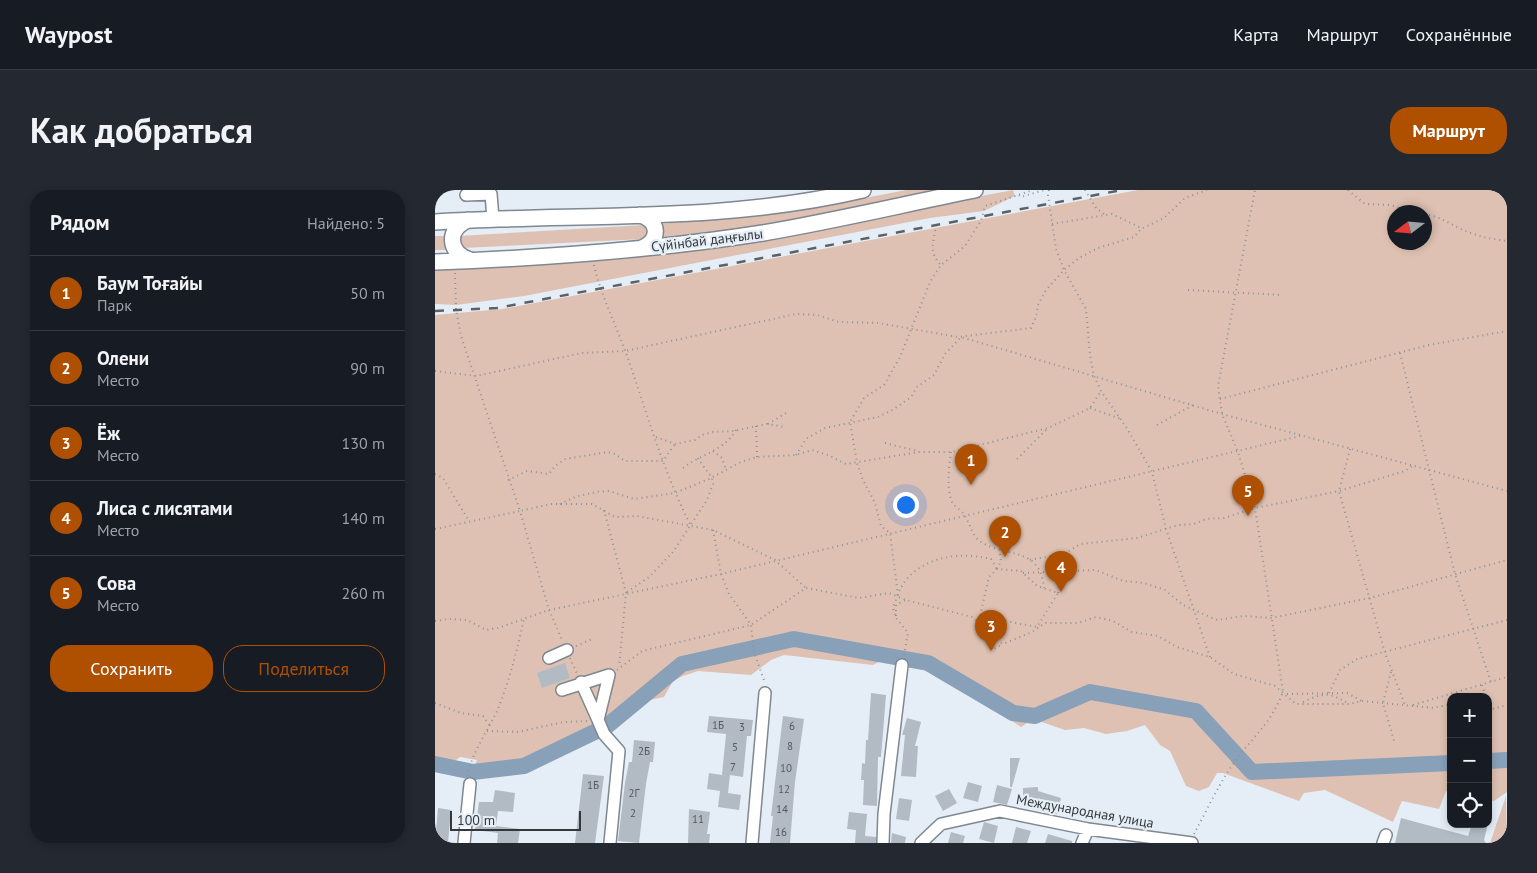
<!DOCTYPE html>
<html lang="ru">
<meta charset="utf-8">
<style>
body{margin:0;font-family:"PT Sans",sans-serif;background:#242831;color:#f1f3f6}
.controls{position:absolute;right:15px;bottom:15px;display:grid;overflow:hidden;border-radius:10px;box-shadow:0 2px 8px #0003}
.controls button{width:45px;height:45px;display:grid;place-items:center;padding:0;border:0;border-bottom:1px solid #363941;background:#171b24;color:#f1f3f6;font:25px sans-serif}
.compass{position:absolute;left:952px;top:15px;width:45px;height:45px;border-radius:50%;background:#171b24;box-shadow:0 2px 8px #0003;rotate:254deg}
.scale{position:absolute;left:15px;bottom:12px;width:131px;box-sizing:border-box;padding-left:5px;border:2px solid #34373b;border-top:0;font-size:14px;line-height:18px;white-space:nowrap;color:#34373b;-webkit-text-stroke:4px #e5eef7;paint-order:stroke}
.you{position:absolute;left:470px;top:314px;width:18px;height:18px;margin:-12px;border:4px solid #fff;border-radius:50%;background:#1a73e8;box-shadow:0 0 0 8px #1a73e833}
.badge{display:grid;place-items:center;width:32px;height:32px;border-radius:50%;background:#af5001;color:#fff;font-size:16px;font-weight:700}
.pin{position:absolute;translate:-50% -41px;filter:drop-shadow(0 1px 2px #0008)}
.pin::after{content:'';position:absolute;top:26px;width:18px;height:15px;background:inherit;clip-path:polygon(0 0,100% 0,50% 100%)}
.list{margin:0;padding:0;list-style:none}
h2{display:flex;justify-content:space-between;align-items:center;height:65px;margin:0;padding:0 20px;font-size:21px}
h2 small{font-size:16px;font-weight:400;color:#9ea1a6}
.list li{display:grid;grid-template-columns:32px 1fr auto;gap:15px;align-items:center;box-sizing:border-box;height:75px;padding:0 20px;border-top:1px solid #363941}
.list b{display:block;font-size:19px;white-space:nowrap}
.list p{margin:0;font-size:16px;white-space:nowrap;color:#9ea1a6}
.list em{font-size:16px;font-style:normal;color:#9ea1a6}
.actions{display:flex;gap:10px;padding:15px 20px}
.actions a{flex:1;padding:11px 0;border:1px solid #af5001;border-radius:20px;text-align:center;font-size:18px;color:#af5001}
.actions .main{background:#af5001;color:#fff}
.icon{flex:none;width:28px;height:28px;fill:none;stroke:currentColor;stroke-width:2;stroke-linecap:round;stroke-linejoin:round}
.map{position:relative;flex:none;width:1072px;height:653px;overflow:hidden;border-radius:20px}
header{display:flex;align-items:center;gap:30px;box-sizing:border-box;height:70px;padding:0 25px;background:#171b24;border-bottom:1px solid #363941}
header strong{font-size:24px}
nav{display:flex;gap:28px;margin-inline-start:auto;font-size:18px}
.intro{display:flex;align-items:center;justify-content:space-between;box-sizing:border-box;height:120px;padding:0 30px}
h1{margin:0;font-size:35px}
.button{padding:12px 22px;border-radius:20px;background:#af5001;color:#fff;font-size:18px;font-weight:700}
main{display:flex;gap:30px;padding:0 30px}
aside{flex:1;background:#171b24;border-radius:20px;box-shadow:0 2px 8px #0003}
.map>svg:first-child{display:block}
</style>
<header>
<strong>Waypost</strong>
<nav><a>Карта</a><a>Маршрут</a><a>Сохранённые</a></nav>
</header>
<div class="intro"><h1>Как добраться</h1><a class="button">Маршрут</a></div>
<main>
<aside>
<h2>Рядом<small>Найдено: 5</small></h2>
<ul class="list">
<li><span class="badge">1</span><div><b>Баум Тоғайы</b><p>Парк</p></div><em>50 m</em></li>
<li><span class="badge">2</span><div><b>Олени</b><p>Место</p></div><em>90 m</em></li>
<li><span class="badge">3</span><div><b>Ёж</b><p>Место</p></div><em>130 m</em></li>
<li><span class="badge">4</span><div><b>Лиса с лисятами</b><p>Место</p></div><em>140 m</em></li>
<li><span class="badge">5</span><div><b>Сова</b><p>Место</p></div><em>260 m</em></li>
</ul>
<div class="actions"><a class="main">Сохранить</a><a>Поделиться</a></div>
</aside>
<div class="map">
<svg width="1072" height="653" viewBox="0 0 1072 653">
<rect width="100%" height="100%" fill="#e5eef7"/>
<path fill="#dec1b2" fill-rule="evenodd" d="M 471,0 L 502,0 L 386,26 L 225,50 L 226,34 L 389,16 Z
M 578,0 L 580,6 L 549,21 L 495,28 L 89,106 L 21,115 L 0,114 L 0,77 L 377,38 Z
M 703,0 L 1072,0 L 1072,602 L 1059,611 L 1053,610 L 1053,507 L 1016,507 L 1016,602 L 1011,601 L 1004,619 L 967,611 L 958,632 L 890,600 L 869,603 L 864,611 L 788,583 L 782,583 L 774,597 L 764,601 L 751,596 L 735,561 L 725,555 L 710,535 L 692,541 L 671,544 L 649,538 L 630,540 L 598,529 L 586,537 L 517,492 L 507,481 L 493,473 L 458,465 L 438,475 L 349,465 L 336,470 L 316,485 L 263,481 L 248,486 L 238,491 L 229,507 L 191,515 L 169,533 L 85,573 L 39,578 L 42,570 L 25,567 L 17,573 L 11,572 L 7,574 L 0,569 L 0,125 L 67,119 ZM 959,22 L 989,22 L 989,52 L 959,52 Z
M 209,35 L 215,39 L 216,45 L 209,49 L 27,58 L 23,46 Z
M 0,46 L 11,46 L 12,60 L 0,60 Z
M 1071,606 L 1072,653 L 1055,653 Z"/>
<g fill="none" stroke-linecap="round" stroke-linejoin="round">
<path stroke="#88a1b9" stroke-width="16" d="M 1053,571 L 1072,570
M 0,574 L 38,582 L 89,576 L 172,536 L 247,474 L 359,449 L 493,473 L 578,523 L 600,526 L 655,502 L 761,521 L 817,582 L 1016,573"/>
</g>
<path fill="#b2bbc4" d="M 130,473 L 135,488 L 107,498 L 102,483 Z
M 436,503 L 451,505 L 446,567 L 443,567 L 442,616 L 428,615 L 429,590 L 426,590 L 427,573 L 430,574 L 431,550 L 433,550 Z
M 274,526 L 318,530 L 316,546 L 312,546 L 308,587 L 295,585 L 293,603 L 306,605 L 304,620 L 283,617 L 285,601 L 272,599 L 274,583 L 287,585 L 291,544 L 272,542 Z
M 348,526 L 369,529 L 360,592 L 355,653 L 335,653 L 338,626 L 336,626 Z
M 472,528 L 486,532 L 480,556 L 483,556 L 481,587 L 466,586 L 470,545 L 467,545 Z
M 199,550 L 220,552 L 218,572 L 215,572 L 211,594 L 204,653 L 183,651 L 190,593 L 194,572 L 197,572 Z
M 575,568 L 585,568 L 577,597 L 575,597 Z
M 148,584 L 169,586 L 160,653 L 140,653 Z
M 533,592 L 547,596 L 543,612 L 528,608 Z
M 562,595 L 577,599 L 572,615 L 558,612 Z
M 603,597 L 603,601 L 626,608 L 622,624 L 607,620 L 609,612 L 588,613 L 588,598 Z
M 514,599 L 522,613 L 508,621 L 500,606 Z
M 60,600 L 80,603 L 78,622 L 63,621 L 61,636 L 85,639 L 83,653 L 62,653 L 63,643 L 40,640 L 44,612 L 58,612 Z
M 464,608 L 477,610 L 474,631 L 461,629 Z
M 3,618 L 16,620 L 13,653 L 0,653 Z
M 254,619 L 275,622 L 272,644 L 275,644 L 274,653 L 253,653 Z
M 414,622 L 432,624 L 430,646 L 441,647 L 441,653 L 420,653 L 421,640 L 412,639 Z
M 966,628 L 1033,646 L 1037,634 L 1053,634 L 1049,650 L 1051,653 L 960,653 Z
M 549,632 L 563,636 L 559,653 L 544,649 Z
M 581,637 L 596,641 L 592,653 L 577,653 Z
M 516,642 L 530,646 L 528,653 L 513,653 Z
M 457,643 L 471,647 L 470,653 L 456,653 Z
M 613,644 L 637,651 L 637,653 L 610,653 Z"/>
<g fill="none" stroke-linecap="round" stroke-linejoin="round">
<g stroke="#7f8790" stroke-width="14">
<path id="minor" d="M 31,5 L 56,4 L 58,29
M 114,468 L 132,460
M 127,500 L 174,485 L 163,530 L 146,492
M 163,530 L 169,544 L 184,561 L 175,653
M 29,653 L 35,594
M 317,653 L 330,503
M 448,653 L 449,624 L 467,475
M 486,653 L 506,634 L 565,621 L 653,639 L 757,653
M 647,653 L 653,639
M 948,653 L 951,645"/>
</g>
<g stroke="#7f8790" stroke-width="18">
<path id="major" d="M 205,25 C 224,30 226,50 207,58
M 33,30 C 11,39 13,63 35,70
M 0,32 C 143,23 288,33 428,0
M 0,72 C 110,68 220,60 328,43 C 399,31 470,14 540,0"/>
</g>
<path stroke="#8d9399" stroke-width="2" stroke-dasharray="1 4" stroke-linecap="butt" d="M 614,0 L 613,5 L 621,59 L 629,80 L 651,119 L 655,165 L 659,186 L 666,201 L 693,240 L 717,282 L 731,339 L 775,467
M 650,0 L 661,18 L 669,24
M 913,0 L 930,14 L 956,15 L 976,22
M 584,5 L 586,7 L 609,0
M 989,24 C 1004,26 1013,33 1026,39 C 1040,46 1056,49 1072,51
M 617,34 L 677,24 L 706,38
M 501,35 C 499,52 493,62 506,75
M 159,75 C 166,105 179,131 190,160 C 211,219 227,279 255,334
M 20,83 L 21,120 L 26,146 L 85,321 L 116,314 L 157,314 L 180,327 L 202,326 L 278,340 L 340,370 L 371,398
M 753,100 L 846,105
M 965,163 L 1020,384 L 1056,492
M 0,181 L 41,186 L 147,163 L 190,161 L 361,124 L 382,125 L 404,132 L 443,133 L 523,147 L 596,138 L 601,127 L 603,115 L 611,100 L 629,80 L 644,68 L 663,58 L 699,47 L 706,39 L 729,28 L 750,8 L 772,0
M 785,209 L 994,155 L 1072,141
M 655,218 L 686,229
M 333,234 L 351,223
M 722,235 L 758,215
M 321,236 L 322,267
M 221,247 L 240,254 L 260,250 L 267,245 L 278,242 L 298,241 L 332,234 L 350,237
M 450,253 L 482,261
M 915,259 L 904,301 L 950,463 L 970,515
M 278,261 L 287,268 L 291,280
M 516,262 C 514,277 511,297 517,312 C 520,318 527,320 530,326 C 536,335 536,345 546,352 C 572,368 605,356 609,398
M 361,265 L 371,249 L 390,238 L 443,227 L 459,219 L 476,207 L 482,197 L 499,185 L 510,164 L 526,147 L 787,224 L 1072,301
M 582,269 L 612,239
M 248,278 C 267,263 288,262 301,240
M 0,284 L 8,288 L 34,331
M 73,290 L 92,281 L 114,284 L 120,276 L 130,269 L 173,262 L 180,264 L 190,271 L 228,271 L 240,254
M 125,314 L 140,307 L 161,302 L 174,301 L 199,309 L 240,303 L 274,289 L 306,272 L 322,267 L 361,265 L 377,260 L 393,265 L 411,274 L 484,262 L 516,262 L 613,238 L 655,218 L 666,201
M 169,320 L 191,403 L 184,477
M 0,339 L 85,321 L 114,420 L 128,452
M 278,340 L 286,384 L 294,404 L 316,435 L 319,462 L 330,493
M 595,370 L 631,363 L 645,354 L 702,348 L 743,335 L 759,334 L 771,329 L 789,328 L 820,318 L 904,301 L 970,281 L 977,276
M 562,379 L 566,371 L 564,356 L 569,355
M 588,383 L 661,380 L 688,391 L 709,393 L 730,400 L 748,415 L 782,430 L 808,426 L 836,428 L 935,408 L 1072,370
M 192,402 L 214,387 L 238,362 L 272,310 L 278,294 L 277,288 L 262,267
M 623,403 L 627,381
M 463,405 L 455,343 L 446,336 L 440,313 L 428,290 L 422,273 L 415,232 L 429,208 L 449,195 L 465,167 L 495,92 L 506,75 L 530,56 L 546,31 L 550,16 L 598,0
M 461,426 L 461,415 L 471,410
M 0,431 L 14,429 L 32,430 L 51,440 L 63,438 L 114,420 L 286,384 L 865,246
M 541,431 L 556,428 L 602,437 L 623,403 L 602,396 L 586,381 L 562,379 L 554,387 L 544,430
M 555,443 L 557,460 L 568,454
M 141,456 L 157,449
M 469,465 L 473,443 L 461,428 L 458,418 C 461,409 465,397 471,390 C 492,365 527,362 556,369 L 562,379
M 135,468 L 142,484
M 182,480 L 207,461 L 316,435 L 371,398 L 424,408 L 454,403 L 471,410 L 537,427 L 553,440 L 559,449 L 568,454 L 597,442 L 610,433 L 643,433 L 661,427 L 678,431 L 697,442 L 723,446 L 742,457 L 775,467 L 799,484 L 840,496 L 861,514 L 914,514 L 927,511 L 999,518 L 1016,514
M 956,482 L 948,513 L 960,554
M 1047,495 L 1051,507
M 894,503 L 905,480 L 922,469 L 1072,430
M 852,504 L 912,503 L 927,511
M 868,512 C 889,502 894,502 914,514
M 0,513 L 26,523 L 48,526 L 55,536
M 978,515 L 1072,487
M 1053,520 L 1072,515
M 52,541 L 82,542 L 129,532 L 153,531
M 33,586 C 35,565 54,539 63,519 C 75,489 82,460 89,429
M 759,644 C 772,620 784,593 801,570 C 820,544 835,535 848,502 L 820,318 L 803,262 L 787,224 L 783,196 L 820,0"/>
<use href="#minor" stroke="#fff" stroke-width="11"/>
<use href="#major" stroke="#fff" stroke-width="15"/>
<path stroke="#5d6166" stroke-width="2.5" stroke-dasharray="9 9" stroke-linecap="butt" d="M 0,121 L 62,118 L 687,0"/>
</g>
<g text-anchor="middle" stroke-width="4.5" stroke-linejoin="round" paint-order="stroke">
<g font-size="11" fill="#54585d">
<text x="283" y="539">1Б</text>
<text x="357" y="540">6</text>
<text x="307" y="541">3</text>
<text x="355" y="560">8</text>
<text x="300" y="561">5</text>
<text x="209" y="565">2Б</text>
<text x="298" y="581">7</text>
<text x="351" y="582">10</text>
<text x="158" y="599">1Б</text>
<text x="349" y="603">12</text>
<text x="199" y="607">2Г</text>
<text x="347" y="623">14</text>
<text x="198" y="627">2</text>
<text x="263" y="633">11</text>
<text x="346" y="646">16</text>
</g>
<g font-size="14" fill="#34373b" stroke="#e5eef7">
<text transform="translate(272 50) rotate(-7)" y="5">Сүйінбай даңғылы</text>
<text transform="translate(650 621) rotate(10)" y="5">Международная улица</text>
</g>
</g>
</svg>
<div class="controls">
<button>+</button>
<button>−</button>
<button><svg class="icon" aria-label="locate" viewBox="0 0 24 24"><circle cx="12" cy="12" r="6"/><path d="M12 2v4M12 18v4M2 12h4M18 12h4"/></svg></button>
</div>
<svg class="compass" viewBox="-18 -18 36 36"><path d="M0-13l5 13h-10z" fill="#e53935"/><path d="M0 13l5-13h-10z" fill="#9ea1a6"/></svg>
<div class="scale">100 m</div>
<div class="you"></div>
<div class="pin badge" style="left:536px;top:295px">1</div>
<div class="pin badge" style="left:570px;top:367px">2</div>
<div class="pin badge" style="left:556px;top:461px">3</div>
<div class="pin badge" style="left:626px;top:402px">4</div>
<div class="pin badge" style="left:813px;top:326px">5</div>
</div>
</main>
